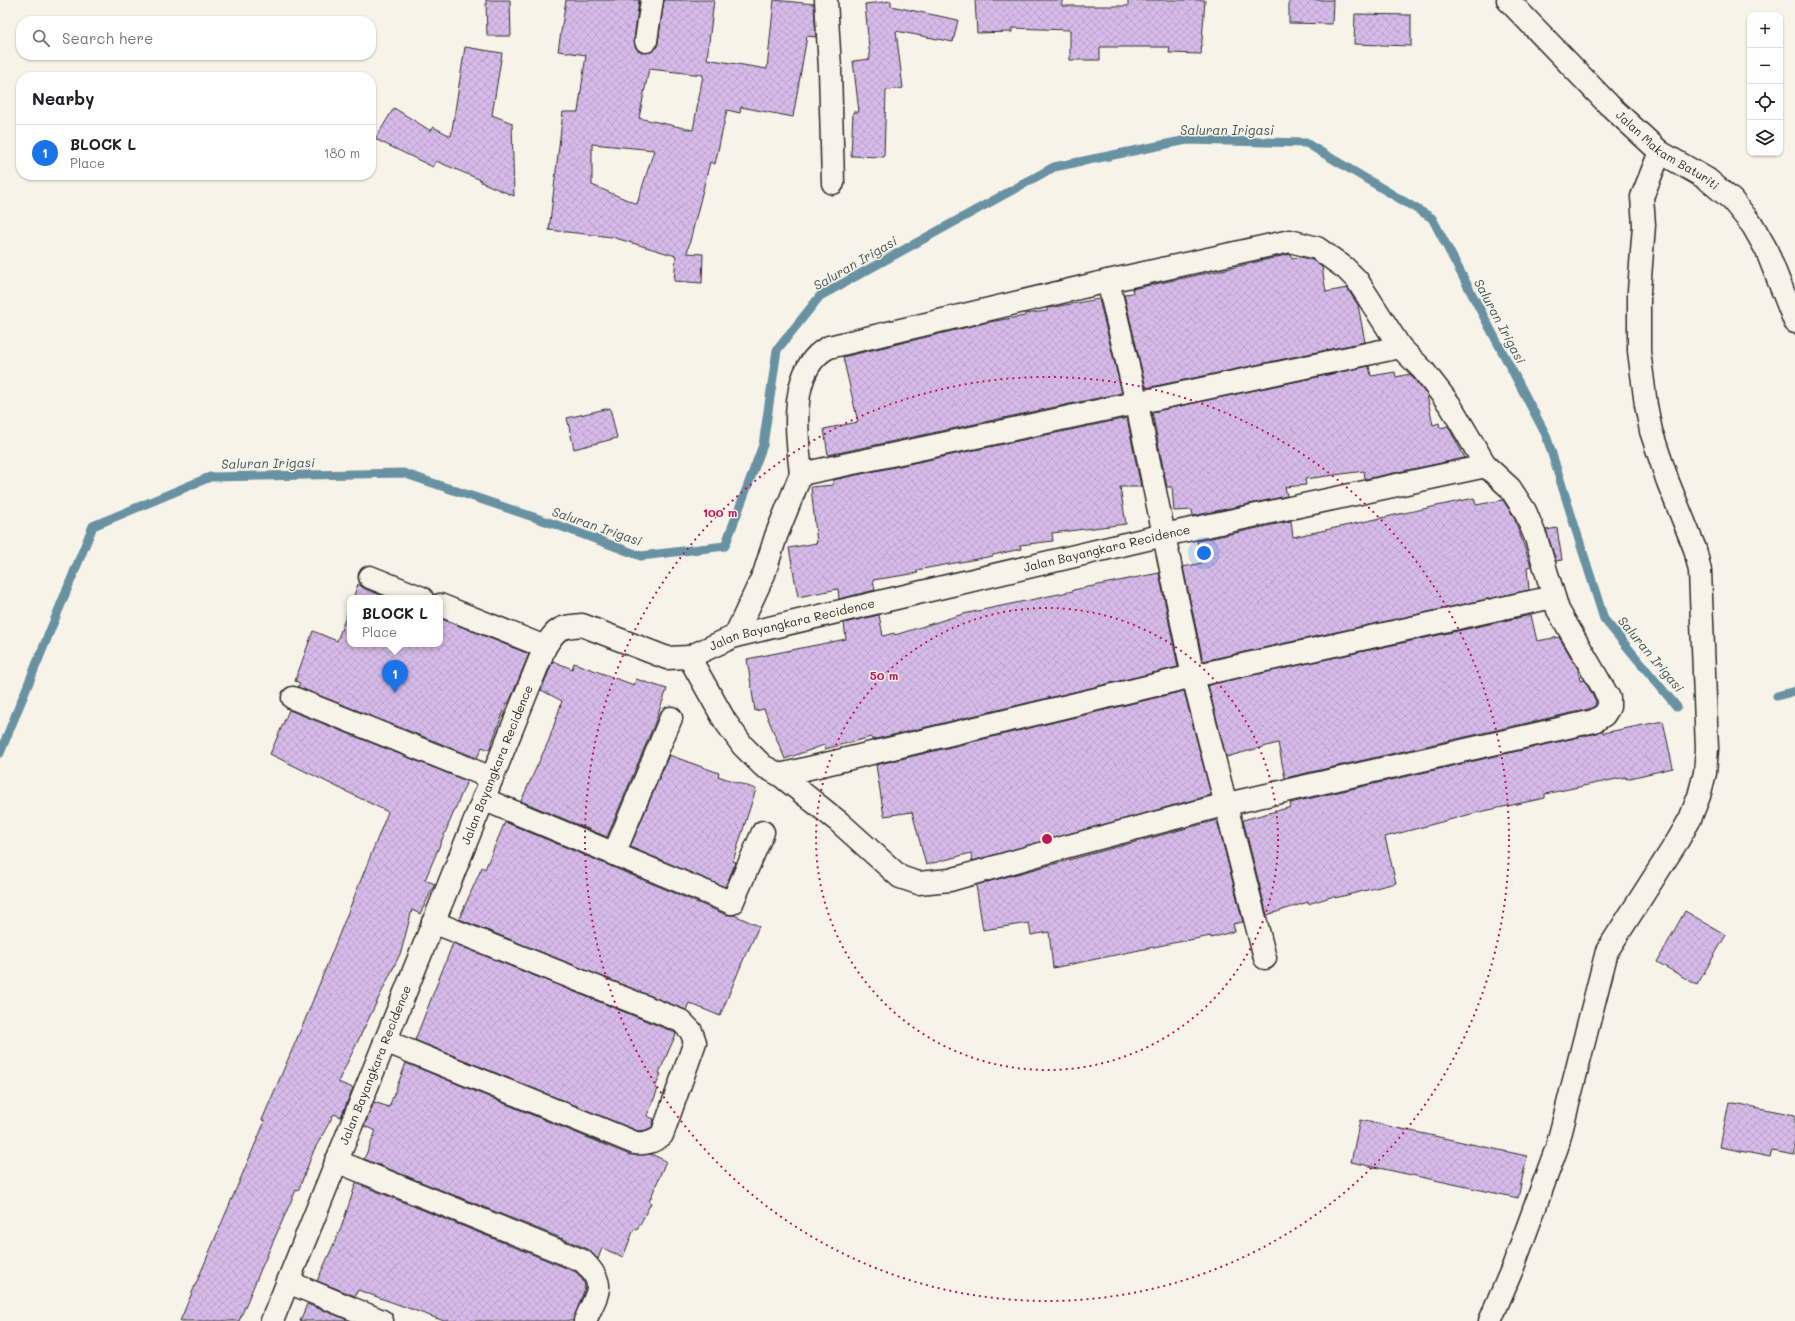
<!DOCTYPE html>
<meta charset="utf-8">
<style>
body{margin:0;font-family:Mali,sans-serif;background:#f2f2f2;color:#202124}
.controls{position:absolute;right:12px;top:12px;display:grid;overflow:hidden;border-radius:8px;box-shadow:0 1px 3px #0004}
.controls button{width:36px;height:36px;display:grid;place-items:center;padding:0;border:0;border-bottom:1px solid #e0e0e0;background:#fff;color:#202124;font:20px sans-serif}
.you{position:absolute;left:1204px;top:553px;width:14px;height:14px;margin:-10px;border:3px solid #fff;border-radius:50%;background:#1a73e8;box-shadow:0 0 0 6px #1a73e833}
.badge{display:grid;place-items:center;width:26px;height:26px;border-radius:50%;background:#1a73e8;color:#fff;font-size:13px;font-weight:700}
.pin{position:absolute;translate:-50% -33px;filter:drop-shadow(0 1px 2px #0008)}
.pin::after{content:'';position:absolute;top:21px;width:14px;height:12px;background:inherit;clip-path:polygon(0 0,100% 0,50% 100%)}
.popup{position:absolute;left:347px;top:595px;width:96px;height:52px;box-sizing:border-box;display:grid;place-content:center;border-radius:8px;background:#fff;filter:drop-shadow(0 1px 3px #0005);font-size:13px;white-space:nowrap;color:#757577}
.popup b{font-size:15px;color:#202124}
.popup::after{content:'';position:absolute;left:50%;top:100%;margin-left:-8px;border:8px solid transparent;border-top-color:#fff}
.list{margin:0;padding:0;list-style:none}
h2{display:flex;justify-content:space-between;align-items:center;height:52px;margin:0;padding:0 16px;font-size:17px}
h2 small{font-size:13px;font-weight:400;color:#757577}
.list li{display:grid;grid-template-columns:26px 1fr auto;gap:12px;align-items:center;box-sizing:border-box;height:56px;padding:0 16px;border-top:1px solid #e0e0e0}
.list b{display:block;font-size:15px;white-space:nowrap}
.list p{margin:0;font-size:13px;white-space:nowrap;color:#757577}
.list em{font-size:13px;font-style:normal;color:#757577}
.icon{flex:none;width:22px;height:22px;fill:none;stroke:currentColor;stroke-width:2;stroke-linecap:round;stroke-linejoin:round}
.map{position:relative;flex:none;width:1795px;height:1321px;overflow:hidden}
.search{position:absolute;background:#fff;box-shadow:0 1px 3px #0004;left:16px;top:16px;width:360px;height:44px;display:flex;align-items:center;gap:10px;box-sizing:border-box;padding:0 14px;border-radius:16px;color:#757577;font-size:15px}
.panel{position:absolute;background:#fff;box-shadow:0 1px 3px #0004;left:16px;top:72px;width:360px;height:108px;border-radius:16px}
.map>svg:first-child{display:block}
</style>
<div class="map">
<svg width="1795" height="1321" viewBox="0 0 1795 1321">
<defs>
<pattern id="building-cross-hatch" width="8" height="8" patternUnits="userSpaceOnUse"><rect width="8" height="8" fill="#d6bbe9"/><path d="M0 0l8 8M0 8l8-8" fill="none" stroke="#b8a1c8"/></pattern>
</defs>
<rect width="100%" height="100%" fill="#f7f3e8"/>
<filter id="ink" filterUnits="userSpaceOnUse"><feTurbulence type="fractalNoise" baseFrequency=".025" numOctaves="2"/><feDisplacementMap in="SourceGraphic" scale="8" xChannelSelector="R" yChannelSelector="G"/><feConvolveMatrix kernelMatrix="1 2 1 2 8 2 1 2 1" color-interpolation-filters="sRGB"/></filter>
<g filter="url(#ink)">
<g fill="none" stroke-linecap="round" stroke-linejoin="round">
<path stroke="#6892a2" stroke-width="9" d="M 1777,696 L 1795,691
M 0,753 L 93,526 L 210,477 L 403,473 L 560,526 L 641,556 L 725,546 L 763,445 L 777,350 L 820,296 L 1054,167 L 1187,140 L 1306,143 L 1432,218 L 1546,435 L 1604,619 L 1677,707"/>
</g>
<path fill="url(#building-cross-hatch)" stroke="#2b2b2b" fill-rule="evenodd" d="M 486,0 L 510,0 L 511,36 L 487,36 Z
M 566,0 L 639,0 L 634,40 L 635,46 L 638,51 L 645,53 L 651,52 L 656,48 L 658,43 L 664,0 L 714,0 L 707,59 L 767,69 L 774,0 L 814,4 L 816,37 L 807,36 L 793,117 L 741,107 L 740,113 L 727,110 L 715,164 L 710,162 L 687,253 L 703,254 L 702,283 L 674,281 L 676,256 L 612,237 L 549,230 L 563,112 L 578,112 L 586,55 L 558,51 ZM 649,69 L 703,75 L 693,130 L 639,118 ZM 592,144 L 654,150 L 637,204 L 592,185 Z
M 975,0 L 1062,0 L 1062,6 L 1128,6 L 1128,0 L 1205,0 L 1201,54 L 1169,53 L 1170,47 L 1100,47 L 1100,60 L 1070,60 L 1070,30 L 1012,28 L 1012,32 L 977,33 Z
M 1289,0 L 1333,0 L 1332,24 L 1289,23 Z
M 891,1 L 891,6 L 958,20 L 953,42 L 896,31 L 903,88 L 886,90 L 884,157 L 851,156 L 853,112 L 859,112 L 853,61 L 870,59 L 865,4 Z
M 1355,14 L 1411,15 L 1411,46 L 1354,44 Z
M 465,47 L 502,53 L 492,115 L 512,123 L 514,196 L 481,182 L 481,180 L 436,161 L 433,167 L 375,139 L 394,108 L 431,131 L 433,127 L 451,136 Z
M 1290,254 L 1292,258 L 1301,257 L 1312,260 L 1322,267 L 1326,292 L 1347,288 L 1358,305 L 1365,342 L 1146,388 L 1124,294 L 1133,293 L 1132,289 L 1231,268 Z
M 1099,299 L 1122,393 L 828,455 L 824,429 L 858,422 L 843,357 L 989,322 L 1025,316 L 1025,314 L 1047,311 L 1047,308 L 1054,307 Z
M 1369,366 L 1371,376 L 1395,372 L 1396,377 L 1410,374 L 1427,395 L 1433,425 L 1439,423 L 1440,428 L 1448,426 L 1465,458 L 1370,478 L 1365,479 L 1364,471 L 1305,479 L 1306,485 L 1285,487 L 1287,496 L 1193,516 L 1192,510 L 1174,511 L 1172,487 L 1167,487 L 1152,412 Z
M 610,408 L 617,438 L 574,449 L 567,418 Z
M 1127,418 L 1141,487 L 1120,487 L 1126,524 L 1052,533 L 1053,541 L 1020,545 L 1021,549 L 993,555 L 993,556 L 917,570 L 918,573 L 873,580 L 875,590 L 839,599 L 838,589 L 798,597 L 789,548 L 817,543 L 811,487 L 833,485 L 833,480 Z
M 1474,498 L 1476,505 L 1503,500 L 1514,517 L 1531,566 L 1527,567 L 1529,590 L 1203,661 L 1183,567 L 1202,563 L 1197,541 L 1291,521 L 1293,537 Z
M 1557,528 L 1562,560 L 1556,561 L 1546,530 Z
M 1159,573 L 1178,667 L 872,740 L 871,737 L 825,749 L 824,745 L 785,759 L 764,709 L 755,711 L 747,659 L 846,639 L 844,623 L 879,615 L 883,636 L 894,633 L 895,635 L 963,614 L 1073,591 L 1073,590 Z
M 358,584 L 365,589 L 389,598 L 353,598 Z
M 350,606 L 350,644 L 440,644 L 440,618 L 529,654 L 509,703 L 507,703 L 489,750 L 482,747 L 477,758 L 298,687 L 300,683 L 295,681 L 313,631 L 337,641 Z
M 1531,615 L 1537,641 L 1559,637 L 1578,669 L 1580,681 L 1584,680 L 1596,701 L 1595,706 L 1589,709 L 1285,778 L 1278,743 L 1226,757 L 1208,685 Z
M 553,661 L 572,669 L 574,663 L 634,685 L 636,679 L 667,689 L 654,725 L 607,837 L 521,801 L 549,740 L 562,701 L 541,690 Z
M 1184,691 L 1211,795 L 972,861 L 971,853 L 926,865 L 912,812 L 884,816 L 876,765 Z
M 289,710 L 467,781 L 425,880 L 435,884 L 420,914 L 412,910 L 401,952 L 338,1082 L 353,1088 L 341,1117 L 334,1114 L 314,1150 L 298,1191 L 296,1190 L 261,1269 L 239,1321 L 180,1321 L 265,1121 L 262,1120 L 307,1015 L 388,812 L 270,754 Z
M 1663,721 L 1673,768 L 1626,779 L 1626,777 L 1545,794 L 1545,798 L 1475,813 L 1385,837 L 1396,883 L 1335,898 L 1334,896 L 1308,904 L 1308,902 L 1267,915 L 1243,820 L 1291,807 L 1290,803 L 1597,733 L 1603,730 L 1603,733 Z
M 669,755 L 719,773 L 718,776 L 756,789 L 733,861 L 736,862 L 725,887 L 630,847 Z
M 1217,820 L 1243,922 L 1233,924 L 1235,931 L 1211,938 L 1211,936 L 1173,943 L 1053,968 L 1049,932 L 1031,935 L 1029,923 L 983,930 L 976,885 Z
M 505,822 L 727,915 L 734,915 L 759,926 L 748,951 L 747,951 L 720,1016 L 689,1003 L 686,1010 L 459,919 L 482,867 L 485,869 Z
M 1685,911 L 1726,935 L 1697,985 L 1657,962 Z
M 453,943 L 674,1032 L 676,1034 L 659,1073 L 661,1074 L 655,1088 L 658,1089 L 647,1116 L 654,1119 L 652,1127 L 646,1130 L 638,1131 L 415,1040 Z
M 406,1063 L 630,1155 L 651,1154 L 666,1161 L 649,1202 L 651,1203 L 637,1230 L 634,1229 L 623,1257 L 602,1248 L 598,1259 L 588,1249 L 364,1159 L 376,1131 L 364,1126 L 374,1102 L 389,1107 Z
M 1729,1102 L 1795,1115 L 1795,1155 L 1772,1151 L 1770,1157 L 1720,1147 Z
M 1360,1120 L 1527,1156 L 1518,1198 L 1351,1162 Z
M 356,1183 L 576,1272 L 584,1282 L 585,1288 L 573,1321 L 444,1321 L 358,1290 L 355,1296 L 317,1281 L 341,1228 Z
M 307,1304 L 346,1319 L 345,1321 L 300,1321 Z"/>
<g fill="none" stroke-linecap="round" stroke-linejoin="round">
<g stroke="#2b2b2b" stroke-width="25">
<g id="street">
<path d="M 826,0 L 830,69 L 833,183"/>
<path d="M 646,41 L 652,0"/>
<path d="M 1108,281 L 1137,404 L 1193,676 L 1553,597"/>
<path d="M 801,474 C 797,436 787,368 829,347 L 1108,281 L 1290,241 L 1317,248 L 1345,268 L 1357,280 L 1400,347"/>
<path d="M 370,577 L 422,598"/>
<path d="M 440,605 L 545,647"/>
<path d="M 689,657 L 725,721 L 743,746 L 763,766 L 780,775 L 839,822 L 900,877 L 918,883 L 950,880 L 1065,847 L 1227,804 L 1594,721 L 1604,715 L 1609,707 L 1609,698 L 1558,610 L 1536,538 L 1525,511 L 1510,488 L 1486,466 L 1450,405 L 1423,370 L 1400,347 L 801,474 L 776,536 L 764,574 L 735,636"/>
<path d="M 293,698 L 492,778"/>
<path d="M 780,775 L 1193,676 L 1265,958"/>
<path d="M 483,799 L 732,903 L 763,832"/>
<path d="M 614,854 L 671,718"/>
<path d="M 385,1041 L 635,1143 C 646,1144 653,1142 662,1135 L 695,1042 L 691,1031 L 681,1021 L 433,922"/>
<path d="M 336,1161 L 583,1261 C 608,1286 597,1292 585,1321"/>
<path d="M 288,1282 L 382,1321"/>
<path id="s1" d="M 272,1321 L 545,647 C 557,628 559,627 582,625 L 667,658 L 689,657 L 735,636 L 1164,535 L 1486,466"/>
<path d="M 1490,1321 L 1513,1267 L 1557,1147 L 1607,951 L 1678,840 L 1690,819 L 1699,796 L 1705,773 L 1707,749 L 1700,571 L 1695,549 L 1668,482 L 1651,431 L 1646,405 L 1639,351 L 1639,291 L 1644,225 L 1642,197 L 1660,152"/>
</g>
</g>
<g stroke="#2b2b2b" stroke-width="25">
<g id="secondary">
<path id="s2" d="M 1508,0 L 1609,105 L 1660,152 L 1707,179 L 1732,200 L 1753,226 L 1766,249 L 1795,322"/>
</g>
</g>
<use href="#street" stroke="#f7f3e8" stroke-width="22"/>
<use href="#secondary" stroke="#f7f3e8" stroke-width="22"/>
</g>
</g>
<g fill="none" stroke="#c2185b" stroke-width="2" stroke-dasharray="2 4">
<circle cx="1047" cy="839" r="231"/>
<circle cx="1047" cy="839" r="462"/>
</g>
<g text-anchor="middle" stroke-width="3" stroke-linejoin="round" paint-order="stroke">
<g font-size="12" fill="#2b2b2b" stroke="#f7f3e8">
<text dy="4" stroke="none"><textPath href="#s2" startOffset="220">Jalan Makam Baturiti</textPath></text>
<text dy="4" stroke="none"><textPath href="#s1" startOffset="1319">Jalan Bayangkara Recidence</textPath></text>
<text dy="4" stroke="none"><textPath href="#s1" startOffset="995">Jalan Bayangkara Recidence</textPath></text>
<text dy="4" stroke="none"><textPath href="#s1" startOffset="600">Jalan Bayangkara Recidence</textPath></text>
<text dy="4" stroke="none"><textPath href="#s1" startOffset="276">Jalan Bayangkara Recidence</textPath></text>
</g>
<g font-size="13" font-style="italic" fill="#44565c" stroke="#f7f3e8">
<text x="1227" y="135">Saluran Irigasi</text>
<text transform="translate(855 263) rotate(-30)" y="5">Saluran Irigasi</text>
<text transform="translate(1500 321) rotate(62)" y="5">Saluran Irigasi</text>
<text transform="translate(268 463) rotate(-1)" y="5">Saluran Irigasi</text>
<text transform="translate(597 526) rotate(19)" y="5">Saluran Irigasi</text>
<text transform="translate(1651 654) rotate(50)" y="5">Saluran Irigasi</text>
</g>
</g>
<circle cx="1047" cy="839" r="6" fill="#c2185b" stroke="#f7f3e8" stroke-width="2"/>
<g font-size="12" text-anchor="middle" font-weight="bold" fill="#c2185b" stroke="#f7f3e8" stroke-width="3" stroke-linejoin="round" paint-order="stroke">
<text x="720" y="517">100 m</text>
<text x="884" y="680">50 m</text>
</g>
</svg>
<div class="controls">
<button>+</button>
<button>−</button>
<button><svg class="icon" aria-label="locate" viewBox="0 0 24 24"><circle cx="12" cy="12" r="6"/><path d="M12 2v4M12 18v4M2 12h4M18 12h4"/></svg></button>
<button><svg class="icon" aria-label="layers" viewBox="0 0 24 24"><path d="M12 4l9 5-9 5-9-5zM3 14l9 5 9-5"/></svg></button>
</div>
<div class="you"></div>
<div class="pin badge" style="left:395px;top:693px">1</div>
<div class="popup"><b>BLOCK L</b>Place</div>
<div class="search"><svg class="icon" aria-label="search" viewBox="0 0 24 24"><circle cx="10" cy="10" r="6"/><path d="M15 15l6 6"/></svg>Search here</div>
<section class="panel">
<h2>Nearby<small></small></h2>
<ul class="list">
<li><span class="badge">1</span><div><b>BLOCK L</b><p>Place</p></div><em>180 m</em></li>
</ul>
</section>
</div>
